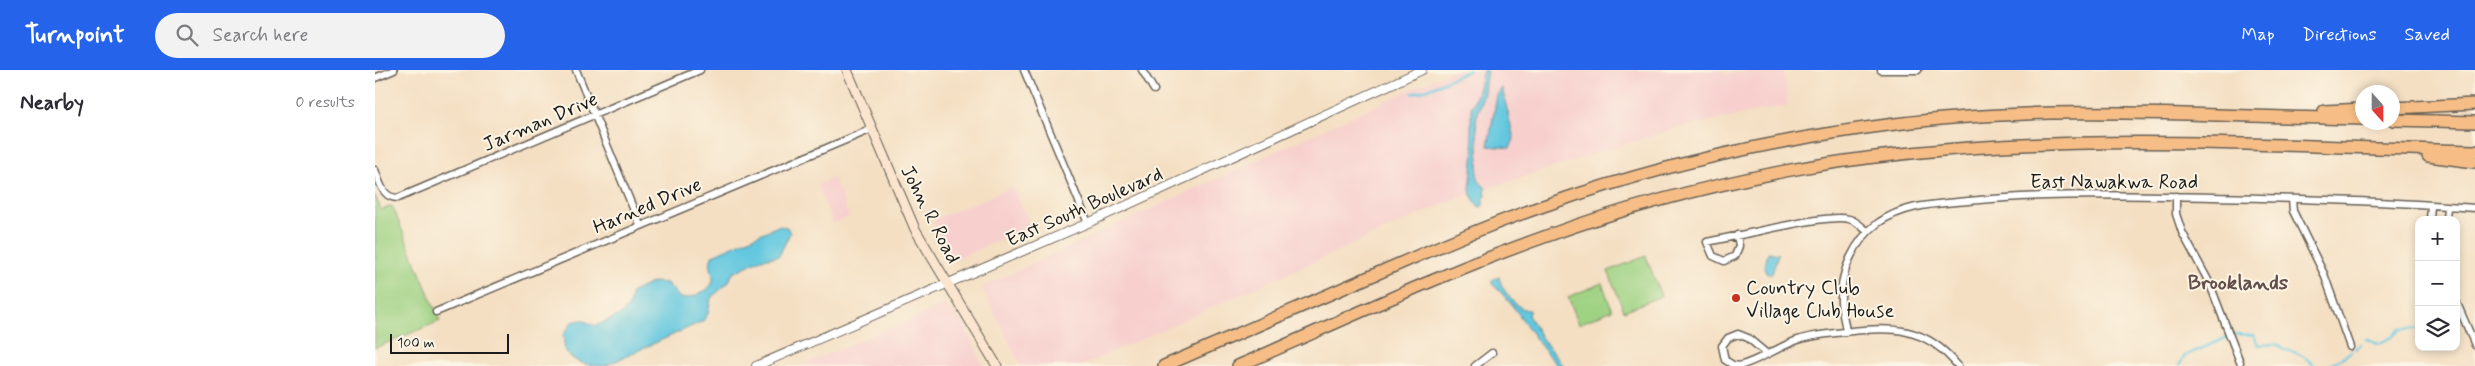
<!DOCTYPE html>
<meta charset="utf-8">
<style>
body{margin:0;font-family:Mynerve,sans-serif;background:#f2f2f3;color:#2b2b33}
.controls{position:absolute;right:15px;bottom:15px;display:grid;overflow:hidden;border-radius:10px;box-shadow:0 2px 8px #0003}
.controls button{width:45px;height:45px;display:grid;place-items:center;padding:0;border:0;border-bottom:1px solid #e1e1e2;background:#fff;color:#2b2b33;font:25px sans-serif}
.compass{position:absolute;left:1980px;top:15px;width:45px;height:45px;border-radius:50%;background:#fff;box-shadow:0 2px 8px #0003;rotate:159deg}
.scale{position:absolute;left:15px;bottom:12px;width:119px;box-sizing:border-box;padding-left:5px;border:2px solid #1c1c1c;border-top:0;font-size:14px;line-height:18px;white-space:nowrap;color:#1c1c1c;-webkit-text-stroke:4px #fcf5e5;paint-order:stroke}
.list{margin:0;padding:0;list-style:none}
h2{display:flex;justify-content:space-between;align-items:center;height:65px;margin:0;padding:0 20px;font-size:21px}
h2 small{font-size:16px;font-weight:400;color:#7c7c81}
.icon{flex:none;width:28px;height:28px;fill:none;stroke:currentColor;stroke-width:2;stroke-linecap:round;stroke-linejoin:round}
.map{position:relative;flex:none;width:2100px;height:296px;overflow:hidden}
header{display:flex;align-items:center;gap:30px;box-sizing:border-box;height:70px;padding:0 25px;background:#2563eb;color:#fff}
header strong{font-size:24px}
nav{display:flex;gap:28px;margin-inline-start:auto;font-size:18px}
.search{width:350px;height:45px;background:#f2f2f3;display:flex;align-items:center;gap:12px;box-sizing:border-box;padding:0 18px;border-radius:28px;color:#7c7c81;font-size:19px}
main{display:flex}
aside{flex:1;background:#fff}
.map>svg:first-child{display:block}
</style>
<header>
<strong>Turnpoint</strong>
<div class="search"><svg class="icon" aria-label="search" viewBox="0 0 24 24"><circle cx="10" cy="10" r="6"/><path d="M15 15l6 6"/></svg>Search here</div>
<nav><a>Map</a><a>Directions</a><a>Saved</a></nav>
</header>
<main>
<aside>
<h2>Nearby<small>0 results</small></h2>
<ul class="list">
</ul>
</aside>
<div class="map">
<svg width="2100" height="296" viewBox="0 0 2100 296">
<rect width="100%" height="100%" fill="#fcf5e5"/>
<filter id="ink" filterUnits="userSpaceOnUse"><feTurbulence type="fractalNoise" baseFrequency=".02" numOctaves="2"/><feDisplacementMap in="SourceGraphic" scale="10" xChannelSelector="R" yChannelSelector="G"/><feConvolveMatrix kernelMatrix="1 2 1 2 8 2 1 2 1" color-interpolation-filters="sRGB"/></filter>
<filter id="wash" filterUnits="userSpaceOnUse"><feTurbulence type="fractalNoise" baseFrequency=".0096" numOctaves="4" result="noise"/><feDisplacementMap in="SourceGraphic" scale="20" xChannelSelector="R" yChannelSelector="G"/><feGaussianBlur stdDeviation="1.12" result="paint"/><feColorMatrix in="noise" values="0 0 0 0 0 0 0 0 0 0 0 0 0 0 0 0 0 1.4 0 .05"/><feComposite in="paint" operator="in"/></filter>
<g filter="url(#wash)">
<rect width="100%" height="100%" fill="#f4dfc3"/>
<path fill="#f7d0ce" d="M 1078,0 L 1345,0 L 1353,4 L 1374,0 L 1408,0 L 1413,35 L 1298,59 L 1077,130 L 706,296 L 646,296 L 607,217 Z
M 458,108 L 470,133 L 469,134 L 474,147 L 458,153 L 442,115 Z
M 638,117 L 655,156 L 575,192 L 558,150 Z
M 570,235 L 589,254 L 608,296 L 424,296 Z"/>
<path fill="#9fd283" stroke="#5e7750" d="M 0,125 L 6,140 L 17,136 L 65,251 L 0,278 Z
M 1271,186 L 1286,226 L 1249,241 L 1233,201 Z
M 1227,213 L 1237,240 L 1204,254 L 1193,227 Z"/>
<path fill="#62c7df" stroke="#3f727e" d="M 1108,0 L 1112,0 L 1109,22 L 1101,50 L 1104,89 L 1102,104 L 1104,111 L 1110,117 L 1111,126 L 1108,129 L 1108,136 L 1104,137 L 1096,125 L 1095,119 L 1099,82 L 1096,62 L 1096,38 L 1103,21 Z
M 1127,18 L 1139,69 L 1135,78 L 1113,76 L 1122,25 Z
M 403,156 L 412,157 L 415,163 L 404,186 L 386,189 L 358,203 L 353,213 L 336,228 L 333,244 L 328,251 L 230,296 C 214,296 200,294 190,281 L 188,265 L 197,252 L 207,250 L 220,256 L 247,244 L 254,235 L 257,222 L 279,212 L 292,213 L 305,228 C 314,230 339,220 338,209 C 338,199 332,196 338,185 Z
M 1393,182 L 1403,184 L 1397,204 L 1391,203 L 1389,198 Z
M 1124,207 C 1126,219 1142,241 1155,240 L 1153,245 L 1168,270 L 1189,296 L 1183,296 C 1158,271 1144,237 1117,214 L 1117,210 Z"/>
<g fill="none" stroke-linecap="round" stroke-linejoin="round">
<path stroke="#62c7df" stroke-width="2.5" d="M 1038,23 L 1053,19 L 1095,0
M 1860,264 L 1879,265 L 1883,275 L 1902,274 L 1909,280 C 1923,281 1930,287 1940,296
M 1991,269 L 2003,274 L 2017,267 L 2025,259 L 2044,259
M 1980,279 L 1986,274
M 1804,296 L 1809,286 L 1853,267
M 1953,296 L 1976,282"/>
</g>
</g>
<g filter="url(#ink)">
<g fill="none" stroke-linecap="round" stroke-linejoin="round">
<g stroke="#686056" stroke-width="9">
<path id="minor" d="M 201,0 L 265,155
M 649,0 L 713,153
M 767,0 L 779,20
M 1506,0 L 1543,0
M 0,8 L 19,0
M 0,100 C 5,112 7,128 23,128 L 325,0
M 1801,126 L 1801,144 L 1807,162 L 1834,212 L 1865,292
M 1917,129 L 1918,141 L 1949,204 L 1975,277
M 2055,150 L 2056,135
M 2071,150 L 2072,136
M 1362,165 L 1364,176 L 1360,186 L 1349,191 L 1338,186 L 1332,172 L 1370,164 C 1392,160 1455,144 1474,149 C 1482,151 1487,157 1493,162
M 2081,231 L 2100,275
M 61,242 L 497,59
M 1471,262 C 1470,252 1467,243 1466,232 C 1465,202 1479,171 1503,153 C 1530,134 1562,134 1593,131 C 1659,124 1724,125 1790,126 C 1893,128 1997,130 2100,138
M 1391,283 L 1373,268 L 1363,264 L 1353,268 L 1347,276 L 1350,290 L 1358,295 L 1364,296 C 1383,291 1402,278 1420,271 C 1436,265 1453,264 1469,262 C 1516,256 1551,256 1583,296
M 1100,296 L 1117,283"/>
</g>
<g stroke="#686056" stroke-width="10">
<path id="tertiary" d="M 381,296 L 713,153 L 1047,0"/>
</g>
<g stroke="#686056" stroke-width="11">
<path id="secondary" d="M 472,0 L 540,159 L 622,296"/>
</g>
<g stroke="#686056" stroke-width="14">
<path id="motorway" d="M 2018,38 L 2100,34
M 1949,41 L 1988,39
M 2018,50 L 2100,52
M 2053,86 L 2100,92
M 789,296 C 859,265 930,235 1001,204 C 1058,179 1115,154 1174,134 C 1286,95 1402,69 1520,54 C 1674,34 1832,46 1988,49
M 863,296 C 964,252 1065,204 1169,167 C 1247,138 1329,117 1410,101 C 1638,58 1870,75 2100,81"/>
</g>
<use href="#minor" stroke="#fff" stroke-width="6"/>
<use href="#tertiary" stroke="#fff" stroke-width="8"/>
<use href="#secondary" stroke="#fbe5cf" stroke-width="9"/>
<use href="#motorway" stroke="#f6be86" stroke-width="11"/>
</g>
</g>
<circle fill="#c8321e" stroke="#fcf5e5" stroke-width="2" cx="1361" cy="228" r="5"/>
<g text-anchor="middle" stroke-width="4" stroke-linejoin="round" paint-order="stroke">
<g font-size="20" fill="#1c1c1c" stroke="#fcf5e5">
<text transform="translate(165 51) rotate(-23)" y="7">Jarman Drive</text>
<text x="1739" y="118">East Nawakwa Road</text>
<text transform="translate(272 135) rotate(-23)" y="7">Harned Drive</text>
<text transform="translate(709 136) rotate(-24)" y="7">East South Boulevard</text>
<text transform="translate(556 144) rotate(63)" y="7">John R Road</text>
</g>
<g font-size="20" fill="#1c1c1c" stroke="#fcf5e5" text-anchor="start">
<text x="1371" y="224">Country Club<tspan x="1371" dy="23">Village Club House</tspan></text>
</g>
<g font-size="21" font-weight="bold" fill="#644e4c" stroke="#fcf5e5">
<text x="1863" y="219">Brooklands</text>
</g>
</g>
</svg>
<div class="controls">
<button>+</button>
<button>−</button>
<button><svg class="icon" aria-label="layers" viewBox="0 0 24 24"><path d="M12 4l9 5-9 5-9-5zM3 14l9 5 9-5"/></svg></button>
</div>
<svg class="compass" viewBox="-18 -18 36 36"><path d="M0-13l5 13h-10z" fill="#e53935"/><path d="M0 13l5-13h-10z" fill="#7c7c81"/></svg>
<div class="scale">100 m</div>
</div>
</main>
